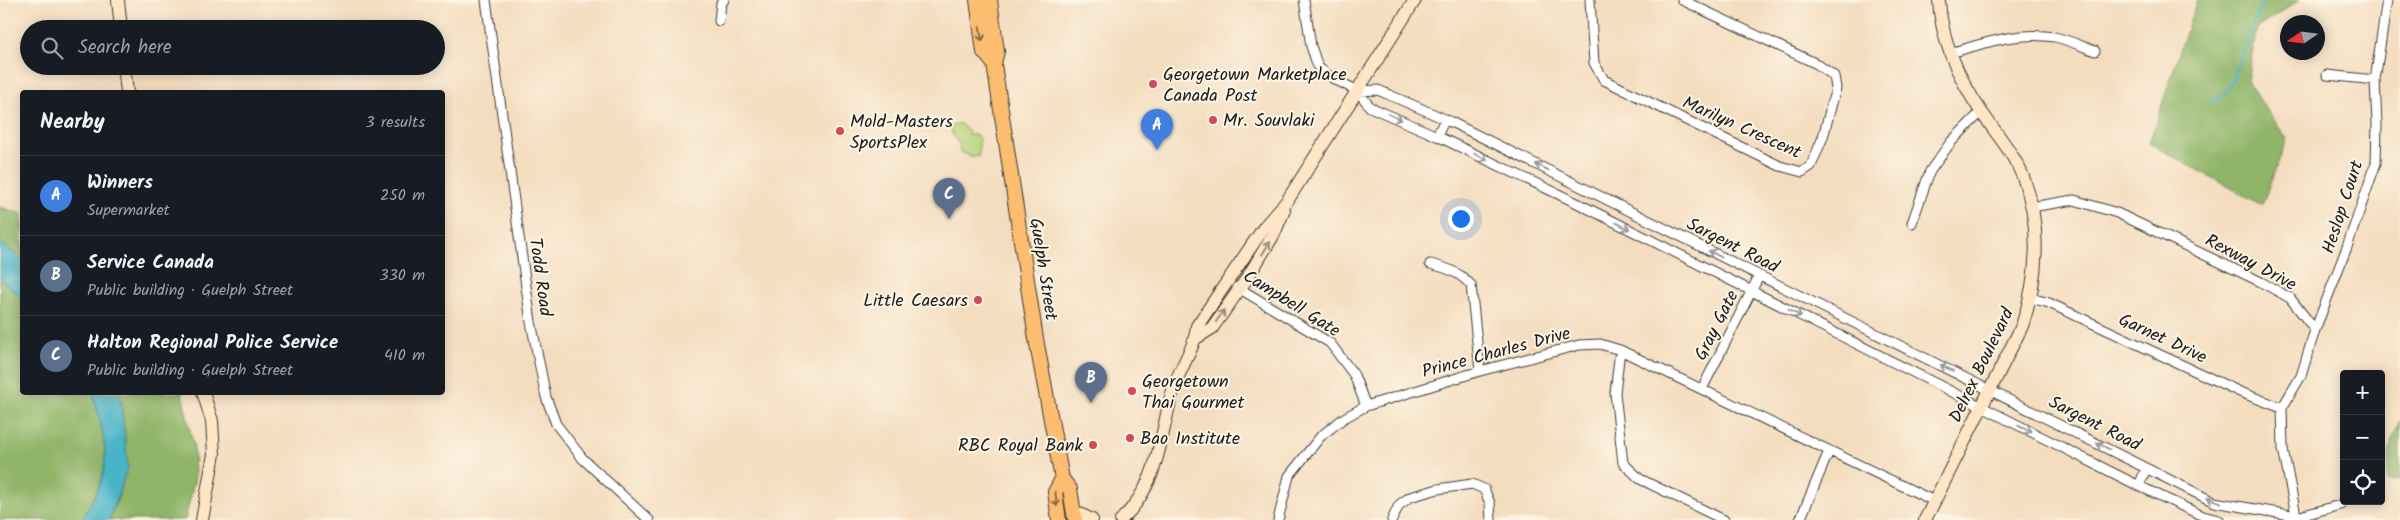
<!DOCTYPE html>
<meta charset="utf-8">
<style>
body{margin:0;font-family:Kalam,sans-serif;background:#20242c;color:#f1f3f6}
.controls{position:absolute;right:15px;bottom:15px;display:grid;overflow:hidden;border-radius:5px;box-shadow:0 2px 12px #0003}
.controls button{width:45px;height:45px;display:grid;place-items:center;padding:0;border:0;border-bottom:1px solid #363941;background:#171b24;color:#f1f3f6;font:25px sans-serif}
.compass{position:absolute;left:2280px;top:15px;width:45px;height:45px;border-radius:50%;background:#171b24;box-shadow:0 2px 12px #0003;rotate:257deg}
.you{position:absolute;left:1460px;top:218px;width:18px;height:18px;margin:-12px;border:4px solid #fff;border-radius:50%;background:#1a73e8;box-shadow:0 0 0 8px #1a73e833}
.badge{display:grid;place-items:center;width:32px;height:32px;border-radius:50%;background:#d1495b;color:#fff;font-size:16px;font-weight:700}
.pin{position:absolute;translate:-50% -41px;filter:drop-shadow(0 1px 2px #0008)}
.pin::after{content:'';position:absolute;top:26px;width:18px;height:15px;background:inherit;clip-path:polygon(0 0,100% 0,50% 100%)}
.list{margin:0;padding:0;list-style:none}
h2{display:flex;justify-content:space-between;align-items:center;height:65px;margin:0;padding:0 20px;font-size:21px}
h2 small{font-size:16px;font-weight:400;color:#9ea1a6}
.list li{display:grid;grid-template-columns:32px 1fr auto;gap:15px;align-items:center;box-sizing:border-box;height:80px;padding:0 20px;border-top:1px solid #363941}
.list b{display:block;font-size:19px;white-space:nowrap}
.list p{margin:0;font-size:16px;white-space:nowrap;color:#9ea1a6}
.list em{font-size:16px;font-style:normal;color:#9ea1a6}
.icon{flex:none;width:28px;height:28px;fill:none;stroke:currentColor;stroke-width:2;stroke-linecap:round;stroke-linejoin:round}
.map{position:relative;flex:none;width:2400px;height:520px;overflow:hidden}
.search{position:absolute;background:#171b24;box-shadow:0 2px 12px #0003;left:20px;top:20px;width:425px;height:55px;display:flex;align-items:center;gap:12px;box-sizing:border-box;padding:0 18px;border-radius:28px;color:#9ea1a6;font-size:19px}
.panel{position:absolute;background:#171b24;box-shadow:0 2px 12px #0003;left:20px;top:90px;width:425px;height:305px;border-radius:5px}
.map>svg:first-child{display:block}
</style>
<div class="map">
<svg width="2400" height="520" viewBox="0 0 2400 520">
<rect width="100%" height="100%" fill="#fcf5e5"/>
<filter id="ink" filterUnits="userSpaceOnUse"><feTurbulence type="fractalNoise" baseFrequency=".02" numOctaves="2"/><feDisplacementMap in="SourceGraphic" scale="10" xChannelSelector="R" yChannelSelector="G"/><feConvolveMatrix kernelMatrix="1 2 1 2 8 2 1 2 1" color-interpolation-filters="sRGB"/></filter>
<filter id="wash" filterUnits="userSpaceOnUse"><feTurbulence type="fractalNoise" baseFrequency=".0096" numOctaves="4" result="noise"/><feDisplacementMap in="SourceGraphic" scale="20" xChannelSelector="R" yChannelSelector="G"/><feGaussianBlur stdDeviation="1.12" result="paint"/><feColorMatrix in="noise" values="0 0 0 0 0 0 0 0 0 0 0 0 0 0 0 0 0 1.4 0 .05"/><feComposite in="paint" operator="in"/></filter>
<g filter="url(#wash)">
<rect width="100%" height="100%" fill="#f4ddbf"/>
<path fill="#b6d379" stroke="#69784a" d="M 959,123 L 969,131 L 968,135 L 976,135 L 979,139 L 979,156 L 973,157 L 959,151 L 960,145 L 952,134 L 951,127 Z"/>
<path fill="#90b569" stroke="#566842" d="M 2197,0 L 2300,0 L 2257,28 L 2247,81 L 2287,139 L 2262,205 L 2149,143 Z
M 0,207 L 22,214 L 22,259 L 0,242 Z
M 0,279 L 22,298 L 22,392 L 93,393 C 107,451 115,466 81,520 L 0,520 Z
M 119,393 L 182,393 L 194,448 L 195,477 L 185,520 L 109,520 L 119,495 L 121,402 Z
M 2400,420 L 2400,480 L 2386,482 L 2391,443 Z"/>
<path fill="#4ab4c7" stroke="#336872" d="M 0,242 L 22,259 L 22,298 L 0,279 Z
M 93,393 L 119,393 L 121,401 L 128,467 L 109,520 L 81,520 C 115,466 107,451 93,393 Z"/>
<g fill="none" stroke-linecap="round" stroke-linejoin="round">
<path stroke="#4ab4c7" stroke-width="2.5" d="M 2210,102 L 2220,99 L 2230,86 L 2263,0"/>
</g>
</g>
<g filter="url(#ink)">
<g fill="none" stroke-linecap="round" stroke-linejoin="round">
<g stroke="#3c3934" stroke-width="11">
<path id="street" d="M 486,0 L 531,322 L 546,397 L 556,424 L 583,459 L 649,520
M 1304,0 L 1311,46 L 1318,67 L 1332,78 L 1358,91 L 1370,107 L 1437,136 L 1579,204 L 2139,486 L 2203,516 L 2219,520
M 1590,0 L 1594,63 L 1604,80 L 1780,166 L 1802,172 L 1811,166 L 1823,137 L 1836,88 L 1834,76 L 1817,64 L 1682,0
M 719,21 L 721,3 L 724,0
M 1950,53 C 1985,43 2018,31 2055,37 C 2068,40 2082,46 2095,51
M 2327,75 L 2375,80
M 1358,91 L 1378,90 L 1445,119 L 2214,502 L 2296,516
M 1437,136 L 1445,119
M 2031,207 L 2074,200 L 2117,213 L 2261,282 L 2290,298 L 2315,330
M 1912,223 L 1930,171 L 1951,142 L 1981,112
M 1430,264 C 1447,268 1459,272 1471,285 L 1480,371
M 1237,287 L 1330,343 L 1354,375 L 1366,406
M 2031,298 L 2049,303 L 2240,392 L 2282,408
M 1620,350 L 1615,393 L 1623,463 L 1640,479 L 1724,520
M 1702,389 L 1759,276
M 2139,486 L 2146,468
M 2293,518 L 2340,505 L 2344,501
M 1278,520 L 1289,476 L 1321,436 L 1344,418 L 1366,406 L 1480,371 L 1579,345 L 1600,344 L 1620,350 L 1934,501
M 1392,520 L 1399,505 L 1410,497 L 1438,489 L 1472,484 L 1484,489 L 1490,503 L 1491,520
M 1800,520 L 1829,451
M 2297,520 L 2283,449 L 2282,408 L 2301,376 L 2315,330 L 2347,247 L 2376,163 L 2377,125 L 2375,80 L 2387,0"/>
</g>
<g stroke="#3c3934" stroke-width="14">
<path id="secondary" d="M 118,0 L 121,29
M 124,66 L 127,92
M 1196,338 L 1212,328 L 1246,280 L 1274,234 L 1284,210
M 1074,511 L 1092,520
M 202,520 L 214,454 L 212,421 L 203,392
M 1121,520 C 1160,483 1159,439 1173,390 C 1179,368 1195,349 1197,326 L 1265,226 L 1287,201 L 1415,0
M 1925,520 L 2022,326 C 2038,278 2042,225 2023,177 C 2014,154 1996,133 1982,113 C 1959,79 1941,41 1939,0"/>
</g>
<g stroke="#3c3934" stroke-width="16">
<path id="primary" d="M 977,0 L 984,52 L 994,64
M 990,0 L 997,51 L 994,64 L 1036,339 L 1062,479 L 1070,489 L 1075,520
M 1059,520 L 1055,492 L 1062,479"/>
</g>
<use href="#street" stroke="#fff" stroke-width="9"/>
<use href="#secondary" stroke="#fee5c5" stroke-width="12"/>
<use href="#primary" stroke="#fcbd6f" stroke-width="14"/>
</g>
<defs><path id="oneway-shaft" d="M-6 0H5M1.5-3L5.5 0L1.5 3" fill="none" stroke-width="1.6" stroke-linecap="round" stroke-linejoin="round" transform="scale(1.25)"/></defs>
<g stroke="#8c6c46">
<use href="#oneway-shaft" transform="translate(981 34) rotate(81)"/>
<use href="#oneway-shaft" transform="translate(1056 499) rotate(85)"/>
</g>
<g stroke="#999">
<use href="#oneway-shaft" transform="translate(1395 117) rotate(24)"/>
<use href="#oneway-shaft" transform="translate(1481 157) rotate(26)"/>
<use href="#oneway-shaft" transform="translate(1542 167) rotate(-153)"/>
<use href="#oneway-shaft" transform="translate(1623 226) rotate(27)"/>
<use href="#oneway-shaft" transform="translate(1715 254) rotate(-153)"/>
<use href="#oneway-shaft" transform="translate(1795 313) rotate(27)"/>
<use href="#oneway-shaft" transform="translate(1947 368) rotate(-154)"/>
<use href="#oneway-shaft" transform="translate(2025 429) rotate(27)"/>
<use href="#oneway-shaft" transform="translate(2103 446) rotate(-153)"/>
<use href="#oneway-shaft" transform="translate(2214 500) rotate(-161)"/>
</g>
<g stroke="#988b79">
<use href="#oneway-shaft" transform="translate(1266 248) rotate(-59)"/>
<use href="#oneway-shaft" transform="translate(1220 316) rotate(-56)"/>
</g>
</g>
<g fill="#d1495b" stroke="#fcf5e5" stroke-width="2">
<circle cx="1153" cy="84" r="5"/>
<circle cx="1213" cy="120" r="5"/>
<circle cx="840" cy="131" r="5"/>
<circle cx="978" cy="300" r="5"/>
<circle cx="1132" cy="391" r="5"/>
<circle cx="1130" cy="438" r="5"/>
<circle cx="1093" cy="445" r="5"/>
</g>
<g text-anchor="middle" stroke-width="4" stroke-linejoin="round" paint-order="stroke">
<g font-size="18" fill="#1c1c1c" stroke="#fcf5e5" text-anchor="start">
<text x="1163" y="80">Georgetown Marketplace<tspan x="1163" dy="21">Canada Post</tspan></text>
<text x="1223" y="126">Mr. Souvlaki</text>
<text x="850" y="127">Mold-Masters<tspan x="850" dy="21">SportsPlex</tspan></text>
<text x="968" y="306" text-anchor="end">Little Caesars</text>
<text x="1142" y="387">Georgetown<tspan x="1142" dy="21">Thai Gourmet</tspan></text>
<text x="1140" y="444">Bao Institute</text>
<text x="1083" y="451" text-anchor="end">RBC Royal Bank</text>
</g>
<g font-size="18" fill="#1c1c1c" stroke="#fcf5e5">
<text transform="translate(1742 127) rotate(24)" y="6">Marilyn Crescent</text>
<text transform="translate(2342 207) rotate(-72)" y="6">Heslop Court</text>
<text transform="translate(1733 245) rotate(27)" y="6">Sargent Road</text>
<text transform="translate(2251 262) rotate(28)" y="6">Rexway Drive</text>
<text transform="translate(1044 269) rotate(81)" y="6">Guelph Street</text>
<text transform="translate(541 277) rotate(82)" y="6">Todd Road</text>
<text transform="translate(1292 303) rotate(32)" y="6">Campbell Gate</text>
<text transform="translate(1716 325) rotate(-63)" y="6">Gray Gate</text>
<text transform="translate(2163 338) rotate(25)" y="6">Garnet Drive</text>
<text transform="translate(1496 352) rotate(-15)" y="6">Prince Charles Drive</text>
<text transform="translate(1981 365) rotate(-64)" y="6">Delrex Boulevard</text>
<text transform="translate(2095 423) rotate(27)" y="6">Sargent Road</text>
</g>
</g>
</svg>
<div class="controls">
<button>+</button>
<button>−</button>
<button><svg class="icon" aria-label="locate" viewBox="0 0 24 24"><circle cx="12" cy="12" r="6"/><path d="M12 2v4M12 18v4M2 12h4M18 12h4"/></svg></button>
</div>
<svg class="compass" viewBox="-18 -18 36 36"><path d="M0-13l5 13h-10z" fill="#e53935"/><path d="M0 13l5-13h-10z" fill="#9ea1a6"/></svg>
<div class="you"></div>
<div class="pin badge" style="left:1157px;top:150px;background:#3f7fe0">A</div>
<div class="pin badge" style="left:1091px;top:403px;background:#5c6f8a">B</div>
<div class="pin badge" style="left:949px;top:219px;background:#5c6f8a">C</div>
<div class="search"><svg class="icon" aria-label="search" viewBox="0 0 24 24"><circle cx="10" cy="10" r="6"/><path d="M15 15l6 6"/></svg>Search here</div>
<section class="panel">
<h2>Nearby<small>3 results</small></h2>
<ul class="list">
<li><span class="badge" style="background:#3f7fe0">A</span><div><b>Winners</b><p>Supermarket</p></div><em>250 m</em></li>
<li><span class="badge" style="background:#5c6f8a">B</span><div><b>Service Canada</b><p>Public building · Guelph Street</p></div><em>330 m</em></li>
<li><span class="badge" style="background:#5c6f8a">C</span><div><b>Halton Regional Police Service</b><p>Public building · Guelph Street</p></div><em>410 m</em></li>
</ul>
</section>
</div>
